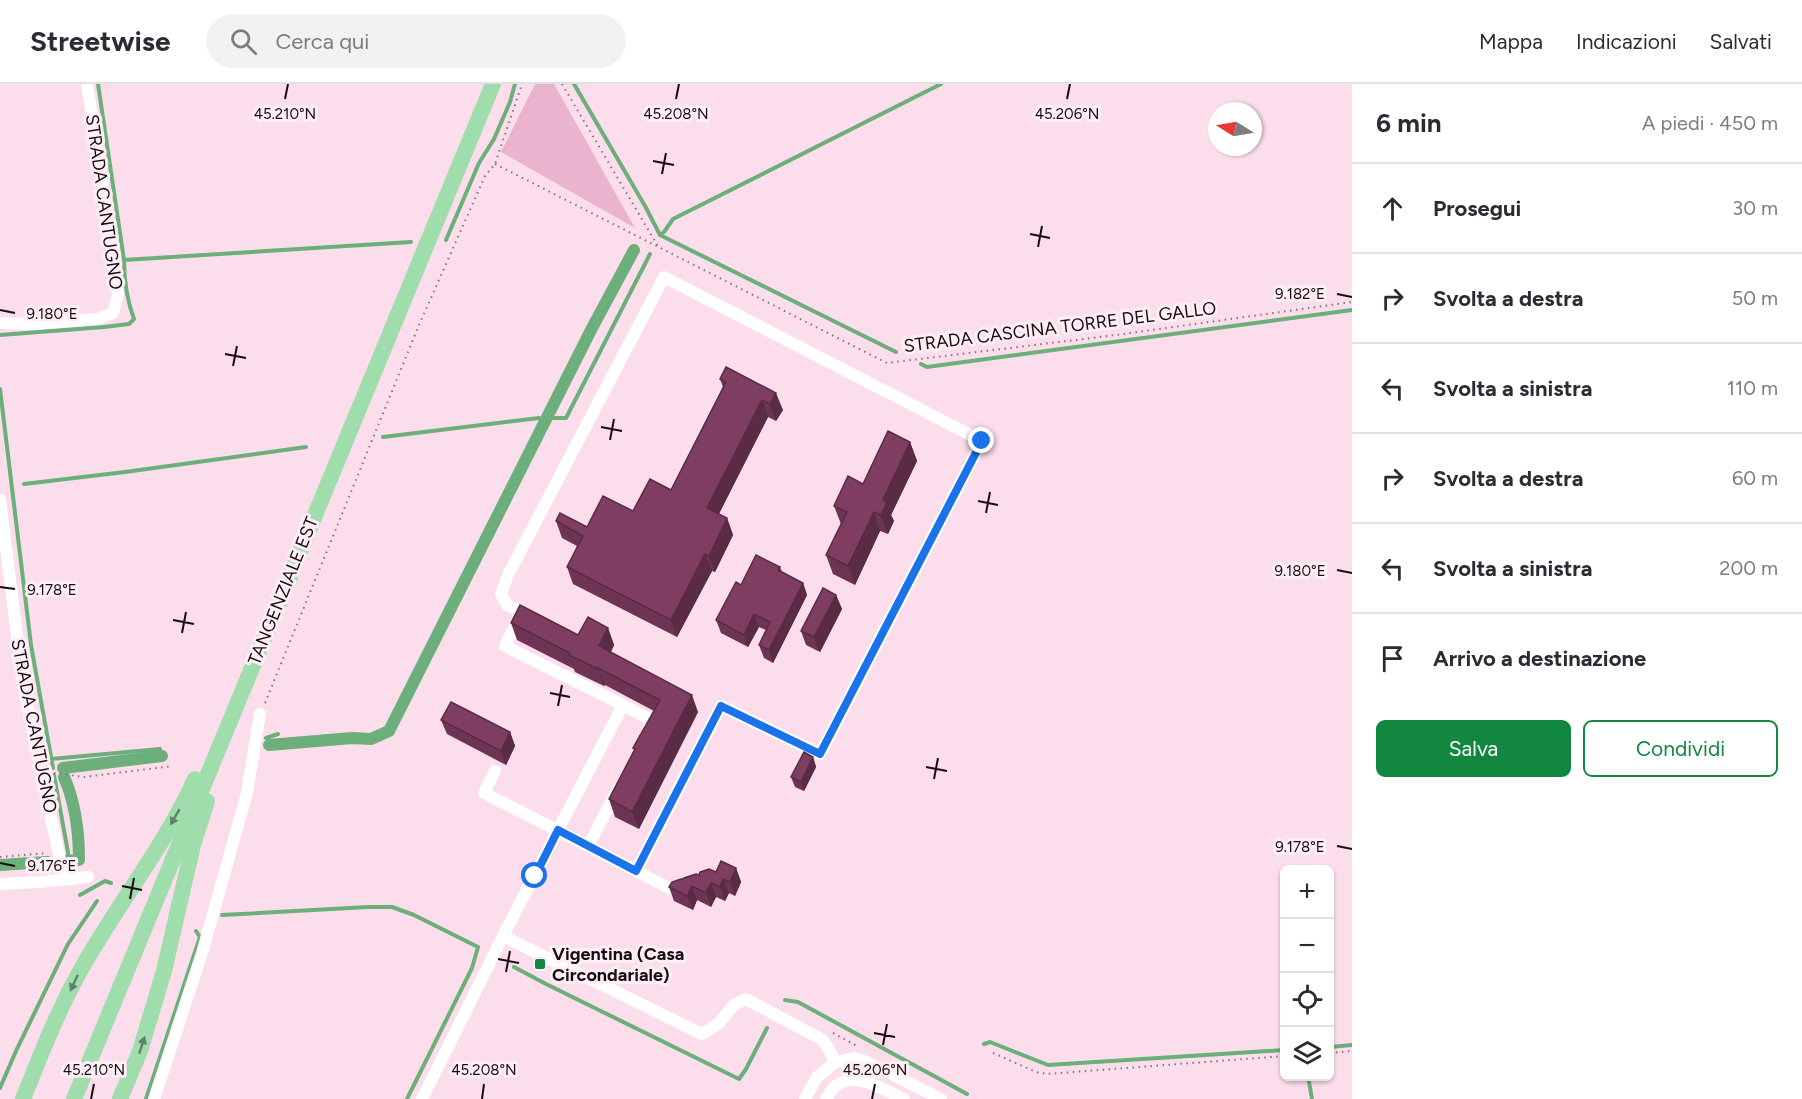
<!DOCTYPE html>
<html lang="it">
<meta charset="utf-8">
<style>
body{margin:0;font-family:Figtree,sans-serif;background:#f2f2f3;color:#2b2b33}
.controls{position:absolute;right:18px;bottom:18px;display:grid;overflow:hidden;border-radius:9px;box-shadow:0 2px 4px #0004}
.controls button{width:54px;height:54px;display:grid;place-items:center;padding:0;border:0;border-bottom:2px solid #e1e1e2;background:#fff;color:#2b2b33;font:30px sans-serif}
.compass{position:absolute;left:1208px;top:18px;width:54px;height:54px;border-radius:50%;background:#fff;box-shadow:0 2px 4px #0004;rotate:281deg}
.stop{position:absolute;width:18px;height:18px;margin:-14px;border:4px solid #1a73e8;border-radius:50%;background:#fff}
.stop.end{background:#1a73e8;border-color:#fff;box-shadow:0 2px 6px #0008}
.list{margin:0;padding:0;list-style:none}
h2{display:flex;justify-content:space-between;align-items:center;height:78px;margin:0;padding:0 24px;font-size:26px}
h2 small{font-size:20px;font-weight:400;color:#7c7c81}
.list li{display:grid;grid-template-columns:39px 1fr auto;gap:18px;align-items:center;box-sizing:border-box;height:90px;padding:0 24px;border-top:2px solid #e1e1e2}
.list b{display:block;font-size:22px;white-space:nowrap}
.list em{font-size:20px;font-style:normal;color:#7c7c81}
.actions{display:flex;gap:12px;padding:18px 24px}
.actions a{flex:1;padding:14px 0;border:2px solid #118740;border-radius:9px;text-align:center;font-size:21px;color:#118740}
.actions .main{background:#118740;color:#fff}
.icon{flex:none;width:33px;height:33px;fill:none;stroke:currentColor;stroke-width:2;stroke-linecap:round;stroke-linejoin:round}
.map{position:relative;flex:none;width:1352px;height:1015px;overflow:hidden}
header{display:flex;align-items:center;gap:36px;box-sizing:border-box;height:84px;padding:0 30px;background:#fff;border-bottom:2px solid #e1e1e2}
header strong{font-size:28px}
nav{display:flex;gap:33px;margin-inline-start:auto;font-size:21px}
.search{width:420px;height:54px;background:#f2f2f3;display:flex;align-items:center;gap:15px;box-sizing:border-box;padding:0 21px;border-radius:33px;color:#7c7c81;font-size:22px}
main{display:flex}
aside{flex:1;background:#fff}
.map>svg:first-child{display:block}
</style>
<header>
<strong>Streetwise</strong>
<div class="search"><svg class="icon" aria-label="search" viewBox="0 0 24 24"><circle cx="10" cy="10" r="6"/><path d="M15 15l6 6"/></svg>Cerca qui</div>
<nav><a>Mappa</a><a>Indicazioni</a><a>Salvati</a></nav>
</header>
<main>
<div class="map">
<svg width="1352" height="1015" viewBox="0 0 1352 1015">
<rect width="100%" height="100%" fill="#fbddeb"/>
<path fill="#eab3ce" d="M 535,0 L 554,0 L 635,144 L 501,68 Z"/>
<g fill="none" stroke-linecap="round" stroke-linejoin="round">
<path stroke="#6caf7b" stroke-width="4" d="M 574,0 L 645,122 L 660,151 L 896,268
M 660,151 L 664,148 L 673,135 L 941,0
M 446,156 L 479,79 L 494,55 L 510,18 L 515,0
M 124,176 L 411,158
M 0,251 L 104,243 L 129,240 L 134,235 C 127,216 124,197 124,176 L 98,0
M 921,280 L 927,283 L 1352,226
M 0,305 L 31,561 L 53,684
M 552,334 L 566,334 L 650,170
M 383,353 L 539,334
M 24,400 L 125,388 L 306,363
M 266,654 L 278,650
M 51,675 L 160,665
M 54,691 L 71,785
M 80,811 L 105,797 L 111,799
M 222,831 L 368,823 L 392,823 L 414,831 L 478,863 L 472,884 L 407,1015
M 514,883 L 546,900 L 739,995 L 746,985 L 767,944
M 785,916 L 798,918 L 967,1010
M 984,960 L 990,958 L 1048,981 L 1284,966
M 1330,963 L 1352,961
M 1308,992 L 1312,1015
M 0,1004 L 16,967 L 68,860 L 97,817
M 146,1015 L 200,853 L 196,847"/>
<path stroke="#6caf7b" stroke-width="12" d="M 269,661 L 352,654 L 371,655 L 389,647 L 592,244 L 634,166
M 63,684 L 162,672
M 64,693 C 75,718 79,749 79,776 L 65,777
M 0,781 L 47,778"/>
<path stroke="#86727b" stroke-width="2" stroke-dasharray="1.5 4.5" stroke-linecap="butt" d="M 562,0 L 659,164
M 495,80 L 887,279 L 1116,251 L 1352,218
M 265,619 L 419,241 L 485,92 L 495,80 L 522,0
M 54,689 L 84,693 L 173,682
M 0,773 L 47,769
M 833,949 L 857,962
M 993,969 L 1036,988 L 1047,990 L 1284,972
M 1330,969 L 1352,967"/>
<path stroke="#fff" stroke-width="12" d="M 0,239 L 32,240 L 98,235 L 113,229 L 118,211 L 112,157 L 87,0
M 0,416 L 23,600 L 64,795
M 623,621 L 505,562 L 522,528 L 507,521 L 501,510 L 508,491 L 664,193 L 982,357 L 820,670 L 721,622 L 636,787 L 671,805 L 683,802
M 495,687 L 484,709 L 588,762 L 618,705
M 588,762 L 636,787
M 0,800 L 40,798 L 88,793
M 503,852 L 702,950 L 718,940 L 734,921 L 746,915 L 823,956 L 836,978
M 154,1015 L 202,869 L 247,709 L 260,630
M 422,1015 L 503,852 L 623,621 L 653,637 L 648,647
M 805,1015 L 817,993 L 836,978 L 854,974 L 867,978 L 941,1015
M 826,1015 C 844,979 879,1003 904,1015"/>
<path stroke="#9fddac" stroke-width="16" d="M 23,1015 C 40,972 57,929 79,889 C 115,823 164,764 195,695
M 74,1015 L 493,0
M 120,1015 L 140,967 L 164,887 L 193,761 L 207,717"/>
</g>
<path fill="#6d3453" d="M 720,295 L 783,326 L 776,337 L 768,333 L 719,430 L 727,434 L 733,451 L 715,488 L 712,487 L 677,553 L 573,500 L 567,483 L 577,462 L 562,454 L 556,437 L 587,443 L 633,427 L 671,406 L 723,303 Z
M 910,358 L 917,377 L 891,431 L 894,437 L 888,450 L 880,447 L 855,501 L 833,490 L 826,471 L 841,440 L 834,422 L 863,400 Z
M 780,483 L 782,488 L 803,499 L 807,511 L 773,579 L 764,574 L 759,561 L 766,546 L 759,543 L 748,563 L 721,549 L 716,536 L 741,501 Z
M 836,511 L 842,525 L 820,568 L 806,561 L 801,547 Z
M 511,539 L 578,551 L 608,544 L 614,561 L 611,568 L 698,628 L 639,745 L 615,733 L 609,715 L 634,666 L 633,664 L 654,627 L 605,601 L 604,602 L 575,588 L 574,585 L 517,556 Z
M 441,636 L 510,648 L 515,662 L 506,681 L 447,650 Z
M 813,673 L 816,683 L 804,707 L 795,703 L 791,693 Z
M 736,784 L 741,798 L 735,812 L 729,809 L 725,817 L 716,813 L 711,823 L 697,816 L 693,826 L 674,817 L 669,803 L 683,795 L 699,791 Z"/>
<path fill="#592b44" d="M 776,309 L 783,326 L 776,337 L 770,320 Z
M 762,316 L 768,333 L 713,441 L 707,424 Z
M 910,358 L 917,377 L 891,431 L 894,437 L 888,450 L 881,431 L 883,416 Z
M 874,428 L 880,447 L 855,501 L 848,482 Z
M 727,434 L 733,451 L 715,488 L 709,472 Z
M 705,470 L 712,487 L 677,553 L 671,536 Z
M 803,499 L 807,511 L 773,579 L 769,566 Z
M 836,511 L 842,525 L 820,568 L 814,553 Z
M 754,530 L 759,543 L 748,563 L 744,551 Z
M 608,544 L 614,561 L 605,579 L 599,562 Z
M 598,584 L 605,601 L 604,602 L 598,585 Z
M 692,611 L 698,628 L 639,745 L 632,728 Z
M 510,648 L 515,662 L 506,681 L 501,667 Z
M 813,673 L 816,683 L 804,707 L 801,698 Z
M 736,784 L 741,798 L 735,812 L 730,798 Z
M 723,795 L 729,809 L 725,817 L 720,803 Z
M 711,799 L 716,813 L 711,823 L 706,809 Z
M 692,802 L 697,816 L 693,826 L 687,812 Z"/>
<path fill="#7f3d61" stroke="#592b44" stroke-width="1.5" d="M 726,283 L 776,309 L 770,320 L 762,316 L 707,424 L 727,434 L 709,472 L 705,470 L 671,536 L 567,483 L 583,452 L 556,437 L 560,429 L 587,443 L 603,412 L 633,427 L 650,395 L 671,406 L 726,298 L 720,295 Z
M 888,347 L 910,358 L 883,416 L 887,418 L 881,431 L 874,428 L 848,482 L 826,471 L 847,428 L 834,422 L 848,392 L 863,400 Z
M 756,471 L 780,483 L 778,486 L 803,499 L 769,566 L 759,561 L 770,538 L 754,530 L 744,551 L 716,536 L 736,498 L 741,501 Z
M 823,504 L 836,511 L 814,553 L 801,547 Z
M 520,521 L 578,551 L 588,533 L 608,544 L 599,562 L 692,611 L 632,728 L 609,715 L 635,665 L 633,664 L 660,616 L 598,584 L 598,585 L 569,571 L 570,569 L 511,539 Z
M 451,618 L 510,648 L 501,667 L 441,636 Z
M 804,668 L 813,673 L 801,698 L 791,693 Z
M 721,777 L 736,784 L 730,798 L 723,795 L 720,803 L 711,799 L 706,809 L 692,802 L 687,812 L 669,803 L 672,798 L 681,795 L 683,795 L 684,794 L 696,790 L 699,791 L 700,788 L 709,785 L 716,788 Z"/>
<defs><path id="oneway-solid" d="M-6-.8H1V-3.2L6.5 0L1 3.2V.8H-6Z" transform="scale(1.5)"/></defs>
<g fill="#627f67">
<use href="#oneway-solid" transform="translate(175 733) rotate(120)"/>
<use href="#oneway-solid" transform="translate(74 899) rotate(115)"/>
<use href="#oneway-solid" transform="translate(142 961) rotate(-72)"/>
</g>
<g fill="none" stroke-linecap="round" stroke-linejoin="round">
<path stroke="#1a73e8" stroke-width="8" d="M 535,792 L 558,746 L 636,787 L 721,622 L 820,670 L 982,357"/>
</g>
<path fill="none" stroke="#180c12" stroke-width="2" d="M 285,15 L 288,0M 676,15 L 679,0M 1067,15 L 1070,0M 653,77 L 674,81M 662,90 L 666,69M 1030,150 L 1050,154M 1038,163 L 1042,142M 1337,210 L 1352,213M 0,226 L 15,229M 225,270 L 246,274M 233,282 L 237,262M 601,343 L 622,347M 610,356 L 614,335M 978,417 L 998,421M 986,429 L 990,408M 1337,486 L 1352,489M 0,503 L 15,505M 173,536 L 194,540M 182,549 L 186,528M 550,609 L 570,613M 558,622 L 562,601M 926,683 L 947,687M 934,695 L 938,674M 1337,762 L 1352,765M 0,779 L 15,782M 122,802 L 142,806M 130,815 L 134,794M 498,875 L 519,879M 506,888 L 510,867M 874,949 L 895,953M 883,961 L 887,940M 91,1015 L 94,1000M 482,1015 L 484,1000M 872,1015 L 875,1000"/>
<rect fill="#118740" stroke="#feeff6" stroke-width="2" x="534" y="874" width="12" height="12" rx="3"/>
<g text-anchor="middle" stroke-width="6" stroke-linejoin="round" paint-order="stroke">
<g font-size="18" fill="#180c12" stroke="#feeff6">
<text transform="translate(104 118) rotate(82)" y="6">STRADA CANTUGNO</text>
<text transform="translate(1060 243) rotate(-7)" y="6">STRADA CASCINA TORRE DEL GALLO</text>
<text transform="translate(283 507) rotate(-68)" y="6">TANGENZIALE EST</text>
<text transform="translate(34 642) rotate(79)" y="6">STRADA CANTUGNO</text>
</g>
<g font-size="18" font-weight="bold" fill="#180c12" stroke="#feeff6" text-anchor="start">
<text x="552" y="876">Vigentina (Casa<tspan x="552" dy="21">Circondariale)</tspan></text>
</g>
</g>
<g font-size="15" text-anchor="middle" fill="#180c12" stroke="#feeff6" stroke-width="6" stroke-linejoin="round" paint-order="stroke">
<text x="285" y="35">45.210°N</text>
<text x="676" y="35">45.208°N</text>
<text x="1067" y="35">45.206°N</text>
<text x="1300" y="215">9.182°E</text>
<text x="52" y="235">9.180°E</text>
<text x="1300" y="492">9.180°E</text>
<text x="52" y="511">9.178°E</text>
<text x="1300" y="768">9.178°E</text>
<text x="52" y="787">9.176°E</text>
<text x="94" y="991">45.210°N</text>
<text x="484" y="991">45.208°N</text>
<text x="875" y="991">45.206°N</text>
</g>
</svg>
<div class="controls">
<button>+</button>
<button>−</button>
<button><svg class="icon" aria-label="locate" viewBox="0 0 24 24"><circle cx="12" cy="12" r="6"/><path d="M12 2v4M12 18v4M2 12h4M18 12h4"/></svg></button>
<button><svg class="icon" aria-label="layers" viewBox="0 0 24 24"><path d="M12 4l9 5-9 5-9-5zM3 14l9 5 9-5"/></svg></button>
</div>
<svg class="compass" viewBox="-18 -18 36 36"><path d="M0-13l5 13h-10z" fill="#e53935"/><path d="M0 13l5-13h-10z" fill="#7c7c81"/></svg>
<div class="stop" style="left:535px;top:792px"></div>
<div class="stop end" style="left:982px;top:357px"></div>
</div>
<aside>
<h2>6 min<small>A piedi · 450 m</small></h2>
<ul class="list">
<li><svg class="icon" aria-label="ahead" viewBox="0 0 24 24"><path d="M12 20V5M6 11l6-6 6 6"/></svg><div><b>Prosegui</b></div><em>30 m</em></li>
<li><svg class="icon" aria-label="right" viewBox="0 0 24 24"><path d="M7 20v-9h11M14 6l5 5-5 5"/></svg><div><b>Svolta a destra</b></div><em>50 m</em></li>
<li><svg class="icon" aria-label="left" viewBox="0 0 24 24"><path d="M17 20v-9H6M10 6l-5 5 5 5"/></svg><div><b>Svolta a sinistra</b></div><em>110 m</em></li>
<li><svg class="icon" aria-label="right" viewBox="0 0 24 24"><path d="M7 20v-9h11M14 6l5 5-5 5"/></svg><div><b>Svolta a destra</b></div><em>60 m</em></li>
<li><svg class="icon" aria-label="left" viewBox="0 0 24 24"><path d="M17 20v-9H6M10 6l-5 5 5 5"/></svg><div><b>Svolta a sinistra</b></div><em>200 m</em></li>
<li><svg class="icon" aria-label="arrive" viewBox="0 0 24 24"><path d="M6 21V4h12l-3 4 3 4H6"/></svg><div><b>Arrivo a destinazione</b></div></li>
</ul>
<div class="actions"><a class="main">Salva</a><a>Condividi</a></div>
</aside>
</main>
